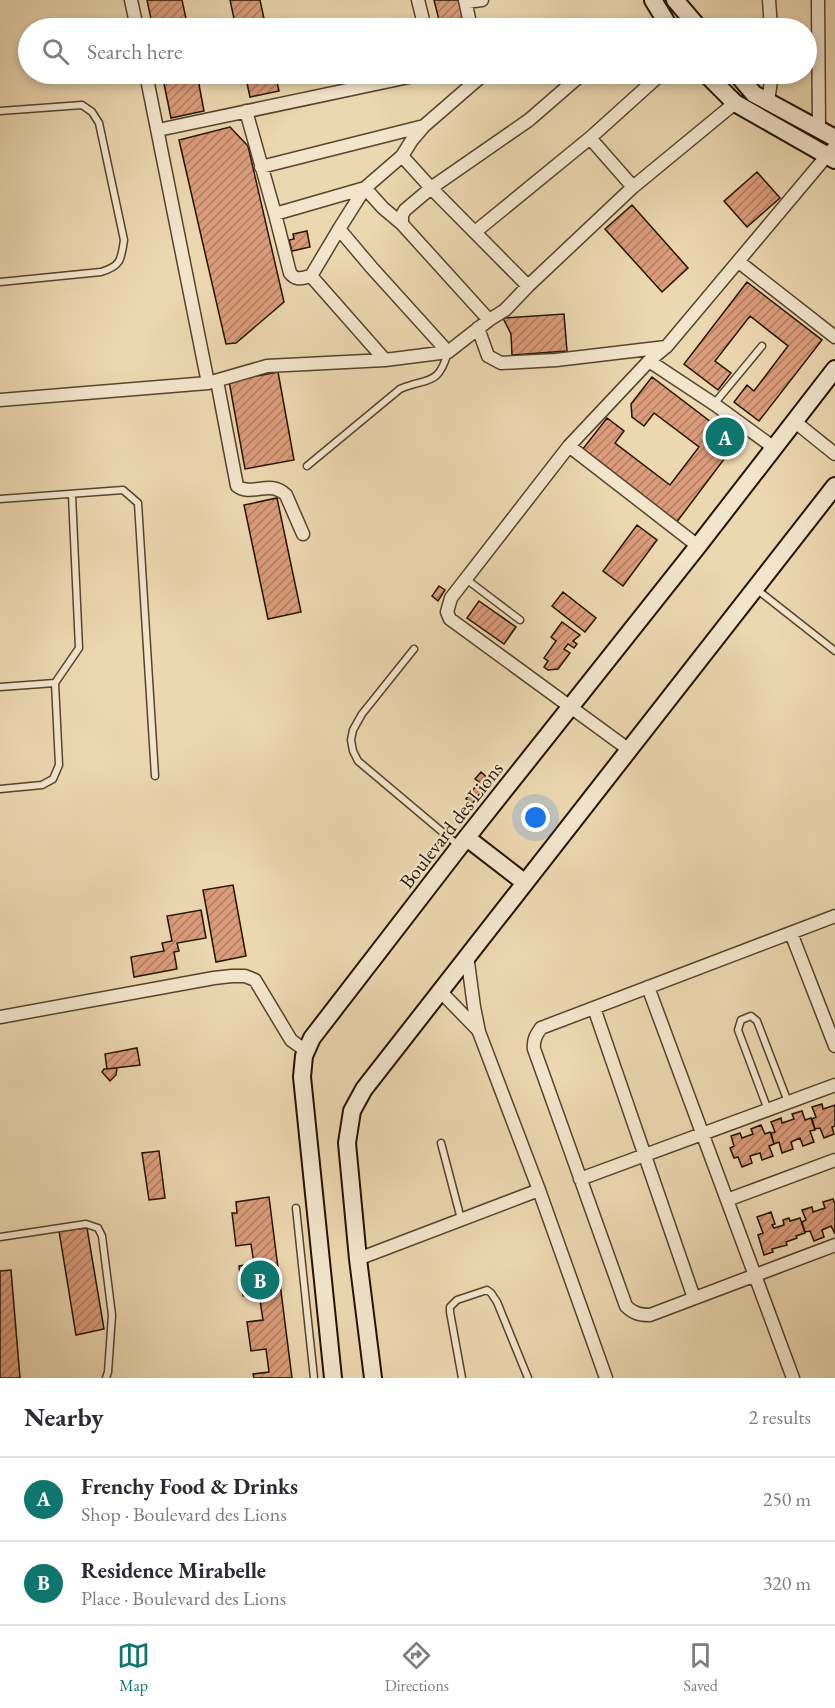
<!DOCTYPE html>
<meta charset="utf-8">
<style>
body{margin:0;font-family:"EB Garamond",serif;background:#f7f7f7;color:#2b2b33}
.you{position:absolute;left:536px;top:818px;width:21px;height:21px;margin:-15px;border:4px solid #fff;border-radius:50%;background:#1a73e8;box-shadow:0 0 0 9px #1a73e833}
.badge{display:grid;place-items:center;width:39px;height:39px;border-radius:50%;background:#0f766e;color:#fff;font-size:20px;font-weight:700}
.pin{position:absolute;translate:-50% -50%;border:3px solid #fff;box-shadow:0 2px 6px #0006}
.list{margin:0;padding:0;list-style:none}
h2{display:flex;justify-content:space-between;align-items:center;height:78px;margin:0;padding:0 24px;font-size:26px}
h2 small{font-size:20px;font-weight:400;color:#7c7c81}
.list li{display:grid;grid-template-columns:39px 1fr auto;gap:18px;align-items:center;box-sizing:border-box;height:84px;padding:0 24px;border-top:2px solid #e1e1e2}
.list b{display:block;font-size:22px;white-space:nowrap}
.list p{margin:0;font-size:20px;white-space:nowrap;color:#7c7c81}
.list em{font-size:20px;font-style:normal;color:#7c7c81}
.icon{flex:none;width:33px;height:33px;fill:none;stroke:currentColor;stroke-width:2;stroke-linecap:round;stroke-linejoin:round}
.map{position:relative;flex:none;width:835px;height:1378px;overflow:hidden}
.search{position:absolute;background:#fff;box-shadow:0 3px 9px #0003;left:18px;right:18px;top:18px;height:66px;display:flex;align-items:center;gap:15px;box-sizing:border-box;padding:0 21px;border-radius:33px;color:#7c7c81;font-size:22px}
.sheet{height:246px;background:#fff}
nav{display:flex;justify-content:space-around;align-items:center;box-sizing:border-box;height:84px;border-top:2px solid #e1e1e2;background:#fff;font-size:16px;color:#7c7c81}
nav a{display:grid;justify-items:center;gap:3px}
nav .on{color:#0f766e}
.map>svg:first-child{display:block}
</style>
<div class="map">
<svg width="835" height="1378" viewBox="0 0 835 1378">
<defs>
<pattern id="building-hatch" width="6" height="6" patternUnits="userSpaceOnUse" patternTransform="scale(1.5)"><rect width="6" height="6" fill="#da9c7a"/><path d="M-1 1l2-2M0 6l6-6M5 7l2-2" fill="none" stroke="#b17e62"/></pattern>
</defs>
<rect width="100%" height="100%" fill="#ebd7b0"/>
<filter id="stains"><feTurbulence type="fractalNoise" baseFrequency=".00333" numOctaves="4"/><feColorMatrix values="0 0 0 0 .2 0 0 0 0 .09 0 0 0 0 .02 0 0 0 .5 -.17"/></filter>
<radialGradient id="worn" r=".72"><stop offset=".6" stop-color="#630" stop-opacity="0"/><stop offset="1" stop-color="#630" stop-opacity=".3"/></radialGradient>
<path fill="url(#building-hatch)" stroke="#251300" stroke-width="1.5" d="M 147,0 L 182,0 L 188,28 L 153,28 Z
M 230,0 L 260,0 L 266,28 L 236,28 Z
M 434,0 L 459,0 L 466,28 L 441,28 Z
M 162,74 L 197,74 L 204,111 L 171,118 Z
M 245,74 L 275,74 L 279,91 L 250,97 Z
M 230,127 L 248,146 L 284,302 L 236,343 L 226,344 L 179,140 Z
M 757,172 L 780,198 L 747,227 L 724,201 Z
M 632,205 L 688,268 L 662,292 L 605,229 Z
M 307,231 L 310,247 L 292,251 L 289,240 L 294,239 L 293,234 Z
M 747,282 L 822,340 L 759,421 L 734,402 L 747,385 L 754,391 L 788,346 L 750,316 L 715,361 L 731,373 L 718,390 L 684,364 Z
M 564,314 L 567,351 L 512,355 L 511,334 L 503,318 Z
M 278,372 L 294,460 L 245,469 L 229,381 Z
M 652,377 L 737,442 L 676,523 L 582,450 L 607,418 L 624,431 L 615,443 L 670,485 L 699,447 L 654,413 L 644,426 L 632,417 L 631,404 Z
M 277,498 L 301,612 L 268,619 L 244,505 Z
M 637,525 L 657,540 L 623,586 L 603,571 Z
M 439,586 L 445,590 L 438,601 L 432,596 Z
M 563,592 L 596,618 L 585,632 L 552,606 Z
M 479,601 L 516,627 L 504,644 L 467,618 Z
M 562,622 L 580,635 L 573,641 L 577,644 L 574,648 L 568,644 L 564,649 L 570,653 L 558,669 L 548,670 L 544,667 L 548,661 L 544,658 L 556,641 L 551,637 Z
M 481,772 L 490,780 L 472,804 L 466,799 L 479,782 L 475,779 Z
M 233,885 L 246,956 L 216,962 L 203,890 Z
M 201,910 L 206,938 L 177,943 L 179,951 L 174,952 L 177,969 L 134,977 L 131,957 L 164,951 L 162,943 L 172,941 L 167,916 Z
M 137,1048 L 140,1065 L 107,1069 L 105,1054 Z
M 117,1068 L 116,1075 L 110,1081 L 102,1072 L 104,1069 Z
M 822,1104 L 823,1109 L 835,1105 L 835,1126 L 832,1127 L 834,1134 L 824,1138 L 820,1128 L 815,1129 L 812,1119 L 816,1117 L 812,1107 Z
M 802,1111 L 805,1120 L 811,1118 L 815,1130 L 810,1131 L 814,1142 L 803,1146 L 800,1138 L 791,1142 L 793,1149 L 782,1153 L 779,1142 L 774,1144 L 771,1133 L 775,1132 L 771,1122 L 781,1118 L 782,1123 L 794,1119 L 792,1114 Z
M 761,1125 L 765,1134 L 770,1132 L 774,1144 L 769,1146 L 773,1156 L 762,1160 L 760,1153 L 750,1156 L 752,1163 L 742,1167 L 738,1157 L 734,1158 L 730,1148 L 734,1146 L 731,1136 L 740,1133 L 742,1138 L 753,1134 L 751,1129 Z
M 159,1151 L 165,1198 L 149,1200 L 142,1153 Z
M 269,1197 L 292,1378 L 254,1378 L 253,1374 L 269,1372 L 266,1349 L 251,1351 L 247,1322 L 263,1320 L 259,1294 L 243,1296 L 239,1266 L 254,1264 L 251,1244 L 236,1246 L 232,1213 L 237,1213 L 236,1202 Z
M 833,1199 L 835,1204 L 835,1234 L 831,1226 L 822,1230 L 824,1237 L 814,1241 L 810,1231 L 805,1232 L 802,1222 L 806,1220 L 802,1210 L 812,1207 L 813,1212 L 825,1208 L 823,1202 Z
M 771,1212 L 775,1224 L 772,1225 L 774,1228 L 784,1225 L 783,1220 L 789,1218 L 790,1221 L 800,1218 L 805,1233 L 796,1236 L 797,1238 L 786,1242 L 787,1245 L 772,1249 L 773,1252 L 764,1255 L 758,1235 L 763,1233 L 757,1217 Z
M 87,1228 L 104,1329 L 76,1335 L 59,1231 Z
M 11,1270 L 20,1378 L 0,1378 L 0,1271 Z"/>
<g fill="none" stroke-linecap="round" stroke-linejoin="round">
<g stroke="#56442c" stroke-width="9">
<path id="service" d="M 0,111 L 82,105 L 92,112 L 99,123 L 124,240 C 121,260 121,266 101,272 L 0,282
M 714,404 L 762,346
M 307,466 L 400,389 C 428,377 438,387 448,352
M 0,499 L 123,490 L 138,503 L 155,776
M 466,579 L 520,620
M 755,588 L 835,651
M 414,649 L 362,714 L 353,730 L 351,740 L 353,751 L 358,761 L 459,846
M 0,687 L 55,683 L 79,648 L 72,495
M 0,789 L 42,785 L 53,779 L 59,765 L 55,683
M 768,1110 L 738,1030 L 741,1020 L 751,1016 L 757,1021 L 788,1102
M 441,1143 L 461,1219
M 296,1208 L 314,1378
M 0,1237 L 86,1224 L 98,1228 L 102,1236 L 112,1315 L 108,1372 L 106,1378
M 462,1378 L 450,1312 L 450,1307 L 457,1300 L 487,1290 L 491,1293 L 497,1302 L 528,1378"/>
</g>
<g stroke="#56442c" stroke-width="15">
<path id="minor" d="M 131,0 L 137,28
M 418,0 L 425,28
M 465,0 L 471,28
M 769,0 L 771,28
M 818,0 L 819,130
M 466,2 L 482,0
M 146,74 L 208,383
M 768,102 L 772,74
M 246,111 L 275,214 L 290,273 C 296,281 302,278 311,276 L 339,229 L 365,188 L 402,156 L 412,140 L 424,126 L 484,74
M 158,130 L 423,74
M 590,138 L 633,187
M 402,156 L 431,188 L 528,286
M 261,167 L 424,126
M 275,214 L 365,188 L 383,208 L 402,224
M 339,229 L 372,268 L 448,352
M 475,232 L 590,138 L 661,74
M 739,262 L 835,337
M 311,276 L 385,360
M 489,320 L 402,224 L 402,215 L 405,210 L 431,188 L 529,120 L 582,74
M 478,328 L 488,356 L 501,363 L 556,360 L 666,347
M 649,361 L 714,404 L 773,447
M 217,381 L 237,486 C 252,497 270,479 286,495 L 303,534
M 0,400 L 208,383 L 267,366 L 385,360 L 448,352 L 489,320 L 505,310 L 528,286 L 633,187 L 735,103
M 794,421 L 835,454
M 569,446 L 698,546
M 628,749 L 450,619 L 447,612 L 451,598 L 569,446 L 649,361 L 667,346 L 835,146
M 835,916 L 541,1028 C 536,1035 533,1040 534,1049 L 626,1306 C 633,1313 639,1315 650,1315 L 835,1245
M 791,933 L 835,1046
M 467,955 L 474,1007 L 479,1032 L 539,1190 L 606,1378
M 648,987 L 793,1378
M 440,991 L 479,1031
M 594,1008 L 694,1298
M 0,1017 L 214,978 L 232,976 L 245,976 L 255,980 L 291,1040 L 306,1051
M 580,1179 L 835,1085
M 727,1200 L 835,1160
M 358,1259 L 539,1190"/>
</g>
<g stroke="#251300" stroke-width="20">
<path id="secondary" d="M 653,0 L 670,28
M 675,0 L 699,28
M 706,74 L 735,103 L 835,160
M 737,74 L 754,94 L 835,138
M 467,838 L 524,882
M 333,1378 L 302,1077 L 304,1056 L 312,1038 L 460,846 L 698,546 L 835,369
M 373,1378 L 358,1259 L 347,1143 L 352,1111 L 364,1089 L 835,486"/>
</g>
<use href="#service" stroke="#f2e5cc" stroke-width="6"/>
<use href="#minor" stroke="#f2e5cc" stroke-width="12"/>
<use href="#secondary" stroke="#f2e5cc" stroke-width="16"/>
</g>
<g text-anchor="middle" stroke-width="4.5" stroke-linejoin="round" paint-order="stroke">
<g font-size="20" fill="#251300" stroke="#f2e5cc">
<text transform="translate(451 825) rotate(-52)" y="7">Boulevard des Lions</text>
</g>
</g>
<rect width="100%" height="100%" filter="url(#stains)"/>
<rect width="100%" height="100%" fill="url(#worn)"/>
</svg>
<div class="you"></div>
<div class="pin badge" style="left:725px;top:437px">A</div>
<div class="pin badge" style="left:260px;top:1280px">B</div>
<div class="search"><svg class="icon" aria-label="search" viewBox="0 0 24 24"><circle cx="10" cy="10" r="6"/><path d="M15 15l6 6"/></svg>Search here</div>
</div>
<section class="sheet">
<h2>Nearby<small>2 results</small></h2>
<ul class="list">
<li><span class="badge">A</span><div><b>Frenchy Food &amp; Drinks</b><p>Shop · Boulevard des Lions</p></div><em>250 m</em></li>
<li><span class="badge">B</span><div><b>Residence Mirabelle</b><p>Place · Boulevard des Lions</p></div><em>320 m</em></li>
</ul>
</section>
<nav>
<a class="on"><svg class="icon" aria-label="map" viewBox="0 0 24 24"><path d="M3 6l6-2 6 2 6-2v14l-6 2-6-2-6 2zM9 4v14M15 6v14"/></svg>Map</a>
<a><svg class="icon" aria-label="directions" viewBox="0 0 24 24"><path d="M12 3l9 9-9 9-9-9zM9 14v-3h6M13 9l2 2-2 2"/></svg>Directions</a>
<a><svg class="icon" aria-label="saved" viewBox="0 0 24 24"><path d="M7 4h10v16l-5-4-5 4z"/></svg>Saved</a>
</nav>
